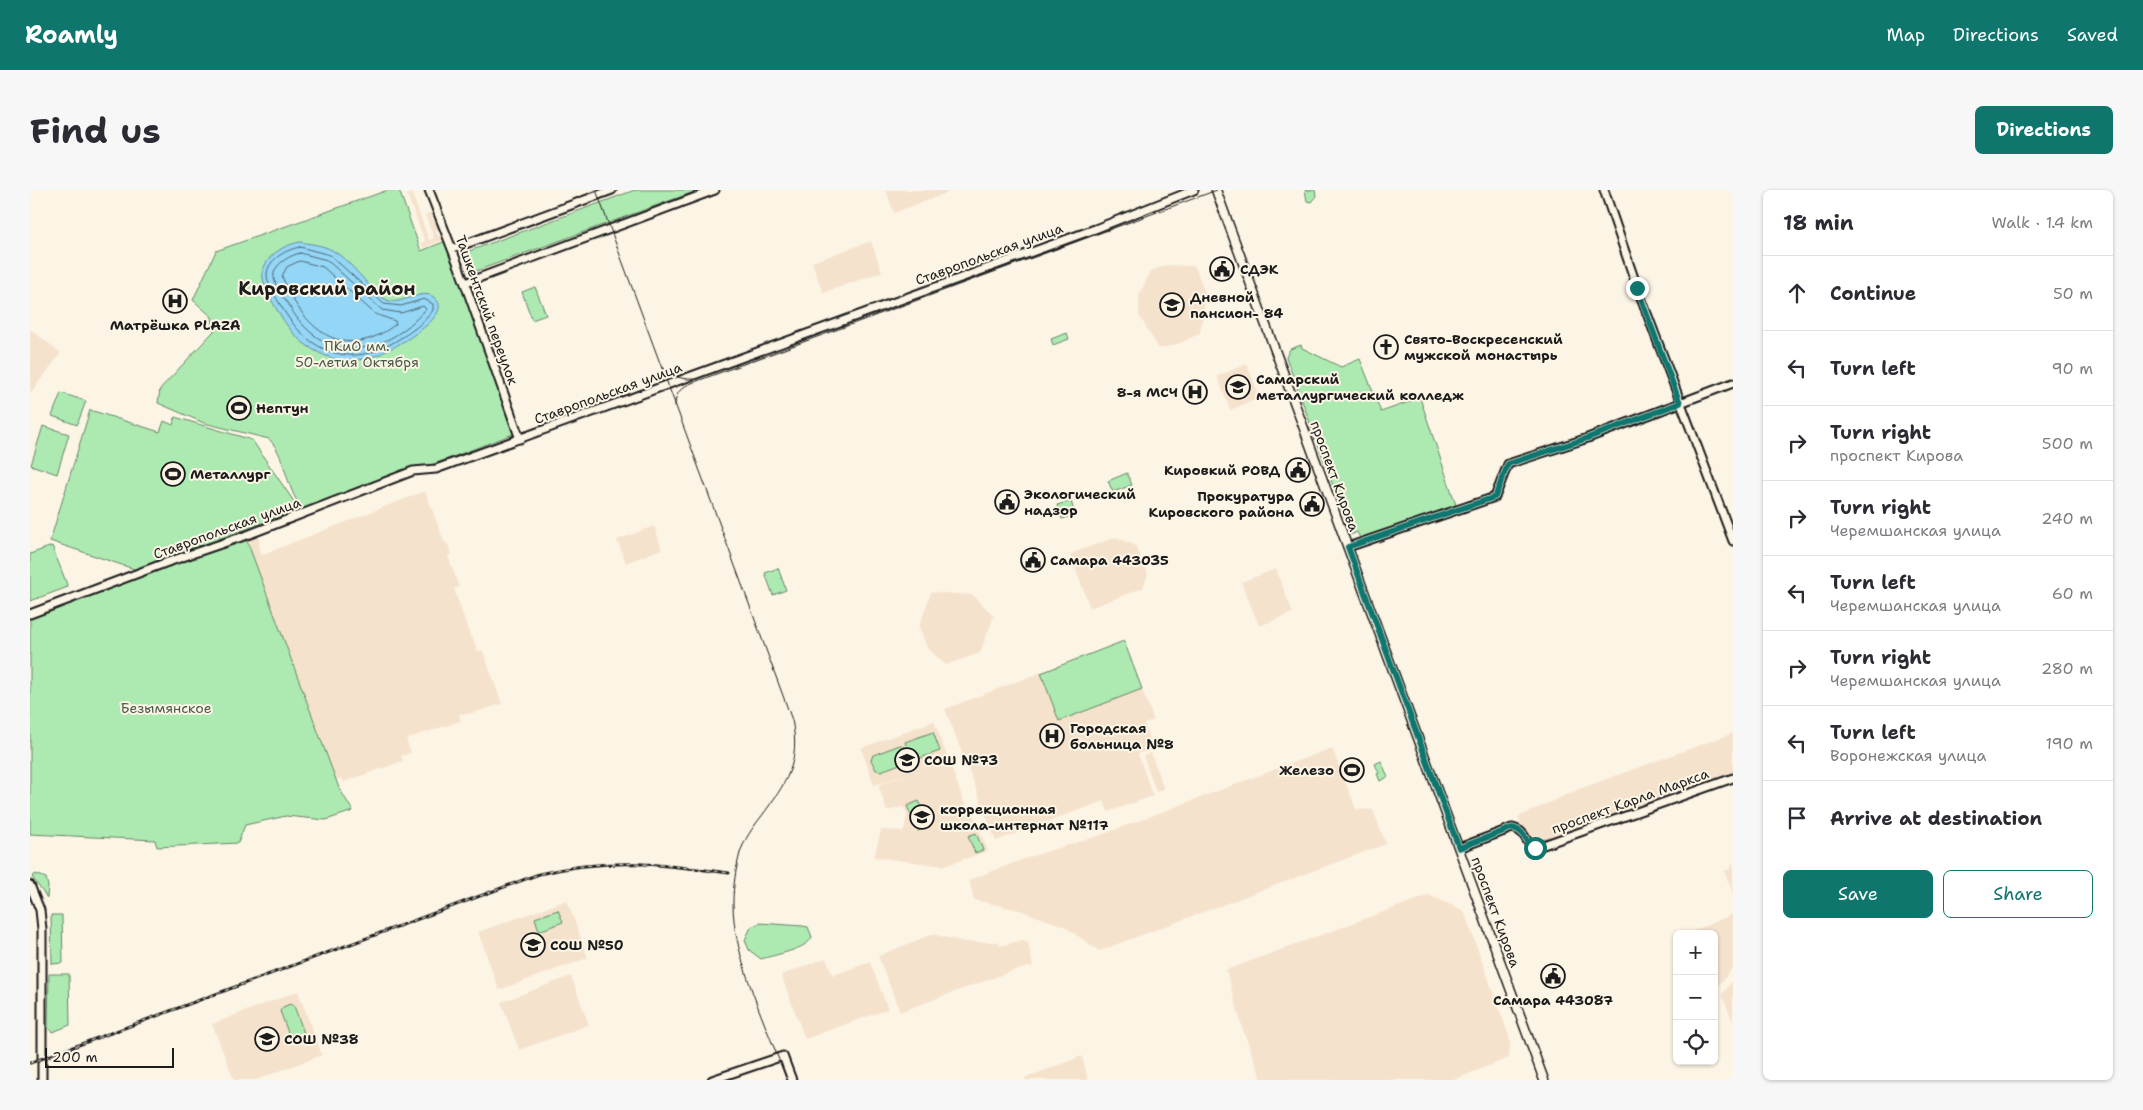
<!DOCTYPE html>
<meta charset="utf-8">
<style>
body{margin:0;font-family:"Shantell Sans",sans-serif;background:#f7f7f7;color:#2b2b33}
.controls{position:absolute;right:15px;bottom:15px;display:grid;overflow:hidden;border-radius:8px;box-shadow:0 1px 4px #0004}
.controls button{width:45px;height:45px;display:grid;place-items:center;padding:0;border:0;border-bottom:1px solid #e1e1e2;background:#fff;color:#2b2b33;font:25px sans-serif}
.scale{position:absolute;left:15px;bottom:12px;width:129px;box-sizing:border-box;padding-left:5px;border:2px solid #1c1c1c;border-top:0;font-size:14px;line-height:18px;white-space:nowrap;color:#1c1c1c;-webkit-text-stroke:4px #fcf5e5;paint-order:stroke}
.stop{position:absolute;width:15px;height:15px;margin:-11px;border:4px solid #0f766e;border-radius:50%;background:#fff}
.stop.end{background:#0f766e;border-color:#fff;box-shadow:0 1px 5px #0008}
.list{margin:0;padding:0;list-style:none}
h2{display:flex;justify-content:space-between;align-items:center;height:65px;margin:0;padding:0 20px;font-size:21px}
h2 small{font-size:16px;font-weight:400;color:#7c7c81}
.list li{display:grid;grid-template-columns:32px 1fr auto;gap:15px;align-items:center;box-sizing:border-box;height:75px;padding:0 20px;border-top:1px solid #e1e1e2}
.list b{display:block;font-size:19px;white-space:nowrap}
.list p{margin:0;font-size:16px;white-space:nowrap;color:#7c7c81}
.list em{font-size:16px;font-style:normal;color:#7c7c81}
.actions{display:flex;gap:10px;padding:15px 20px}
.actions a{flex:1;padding:11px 0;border:1px solid #0f766e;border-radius:8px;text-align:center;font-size:18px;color:#0f766e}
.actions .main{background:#0f766e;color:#fff}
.icon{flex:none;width:28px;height:28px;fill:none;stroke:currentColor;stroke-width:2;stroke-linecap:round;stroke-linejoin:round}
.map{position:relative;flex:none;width:1703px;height:890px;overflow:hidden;border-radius:8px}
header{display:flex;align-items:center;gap:30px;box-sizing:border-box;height:70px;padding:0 25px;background:#0f766e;color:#fff}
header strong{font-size:24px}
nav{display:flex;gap:28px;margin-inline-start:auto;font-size:18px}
.intro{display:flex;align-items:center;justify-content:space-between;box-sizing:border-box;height:120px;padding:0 30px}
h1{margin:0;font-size:35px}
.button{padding:12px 22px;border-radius:8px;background:#0f766e;color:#fff;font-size:18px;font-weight:700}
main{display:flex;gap:30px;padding:0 30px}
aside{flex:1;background:#fff;border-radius:8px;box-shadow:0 1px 4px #0004}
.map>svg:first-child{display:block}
</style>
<header>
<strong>Roamly</strong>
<nav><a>Map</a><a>Directions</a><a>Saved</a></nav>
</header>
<div class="intro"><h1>Find us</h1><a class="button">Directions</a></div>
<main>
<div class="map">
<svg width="1703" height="890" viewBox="0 0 1703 890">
<rect width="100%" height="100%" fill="#fcf5e5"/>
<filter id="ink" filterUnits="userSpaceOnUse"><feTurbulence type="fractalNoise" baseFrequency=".02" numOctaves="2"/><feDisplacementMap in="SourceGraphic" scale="10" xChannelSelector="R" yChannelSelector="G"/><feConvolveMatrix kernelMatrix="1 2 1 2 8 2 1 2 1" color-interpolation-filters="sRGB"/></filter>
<g filter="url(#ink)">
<path fill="#f5e2cd" d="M 856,0 L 916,0 L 917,3 L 864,23 Z
M 382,3 L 399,50 L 404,48 L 395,25 L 404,21 L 406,26 L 402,28 L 403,30 L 408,29 L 411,37 L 406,40 L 408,46 L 411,45 L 413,50 L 393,58 L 391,53 L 395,51 L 377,5 Z
M 841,51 L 852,82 L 793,103 L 782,72 Z
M 1136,75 L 1165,76 L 1176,105 L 1170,143 L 1151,153 L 1129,159 L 1109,125 L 1109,104 L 1121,81 Z
M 0,139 L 31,163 L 0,204 Z
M 1217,174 L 1230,208 L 1200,220 L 1187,186 Z
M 395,301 L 415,353 L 417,352 L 422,364 L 418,366 L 429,397 L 424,399 L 441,448 L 443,448 L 448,462 L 453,461 L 472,514 L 439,524 L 429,524 L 431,531 L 376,549 L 381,563 L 371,566 L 373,571 L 314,592 L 312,588 L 306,590 L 216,348 L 228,344 L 231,365 Z
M 624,336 L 632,359 L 596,373 L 587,350 Z
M 1086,347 L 1106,356 L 1118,384 L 1113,398 L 1060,418 L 1040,364 Z
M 1246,379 L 1263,423 L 1229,436 L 1211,392 Z
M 901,402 L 943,405 L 964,426 L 950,463 L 916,475 L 897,458 L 889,437 Z
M 1093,451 L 1124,530 L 1114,534 L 1123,558 L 1108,564 L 1123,606 L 1078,622 L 1074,611 L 966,651 L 915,519 Z
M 904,531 L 937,620 L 932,622 L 941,619 L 958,661 L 914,676 L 844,667 L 851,640 L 874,641 L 877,624 L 873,617 L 857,621 L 848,595 L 881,583 L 844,595 L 831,558 Z
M 1703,543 L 1703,582 L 1505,656 L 1501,654 L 1488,627 L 1549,599 Z
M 1302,558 L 1326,619 L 1343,620 L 1356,654 L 1069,761 L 1034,736 L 989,720 L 944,710 L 939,690 L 999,667 L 1068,646 Z
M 1121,563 L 1134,599 L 1126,602 L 1113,566 Z
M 1703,672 L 1703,703 L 1694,681 L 1700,679 Z
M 1399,705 L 1434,721 L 1479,846 L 1480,854 L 1479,868 L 1423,890 L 1232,890 L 1213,840 L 1196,780 Z
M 537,710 L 558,768 L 469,800 L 448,742 Z
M 1703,724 L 1703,777 L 1684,802 L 1684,744 L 1662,744 L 1663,741 Z
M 902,744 L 935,752 L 969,752 L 970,756 L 992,750 L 998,752 L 1003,776 L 982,781 L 870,822 L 848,766 Z
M 796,768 L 803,785 L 840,772 L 858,819 L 775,849 L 751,785 Z
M 541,786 L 559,835 L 489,860 L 471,812 Z
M 1703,790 L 1703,832 L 1692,805 Z
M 268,801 L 292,865 L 226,890 L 204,890 L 182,834 Z
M 1052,866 L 1058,890 L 995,890 L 995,888 Z"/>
<path fill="#adeab1" stroke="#648366" d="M 358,0 L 369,0 L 391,61 L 416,51 L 483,244 L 338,299 L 278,325 C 254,302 258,268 239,249 L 174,233 L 128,213 L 130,199 L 184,141 L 182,127 L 163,110 L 186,61 Z
M 605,0 L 669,0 L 446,81 L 434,63 Z
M 1275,0 L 1285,0 L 1286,6 L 1281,12 L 1277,11 Z
M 505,97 L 516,125 L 502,130 L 492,102 Z
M 1037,143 L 1039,149 L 1023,155 L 1021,149 Z
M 1271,155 L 1272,158 L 1311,177 L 1330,169 L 1351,222 L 1390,208 L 1426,315 L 1331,350 L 1327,342 L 1321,345 L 1256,167 L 1260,159 Z
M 31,203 L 56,211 L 47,235 L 22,226 Z
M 60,220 L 130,242 L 134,231 L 143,235 L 145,227 L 222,250 L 269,319 L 107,380 L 20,351 Z
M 13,236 L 39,244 L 27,284 L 1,275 Z
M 1097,283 L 1102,295 L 1083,302 L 1078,291 Z
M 1041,311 L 1045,325 L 1032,329 L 1027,315 Z
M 216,348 L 309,598 L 323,621 L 296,630 L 256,626 L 215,635 L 208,653 L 127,657 L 125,650 L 0,644 L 0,426 Z
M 22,356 L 38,397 L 0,411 L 0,364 Z
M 748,378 L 756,400 L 743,405 L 735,383 Z
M 1094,451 L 1112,499 L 1029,531 L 1011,483 Z
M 903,542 L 910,561 L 882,571 L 875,552 Z
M 870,555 C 877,556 881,565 878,571 L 851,581 L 846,580 L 841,570 L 843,565 Z
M 1351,571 L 1358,587 L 1350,591 L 1347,584 L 1349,583 L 1345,574 Z
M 889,611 L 900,636 L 888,641 L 877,616 Z
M 946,643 L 953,660 L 945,663 L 938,646 Z
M 6,684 L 16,688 L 18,696 L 17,708 L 2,687 Z
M 528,720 L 533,732 L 509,741 L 505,728 Z
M 21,725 L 32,725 L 33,773 L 22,774 Z
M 730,733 L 773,736 L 778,737 L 782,747 C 778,759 744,765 731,769 L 719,760 L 715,750 L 721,737 Z
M 19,784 L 39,784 L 40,835 L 23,842 L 18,838 Z
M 260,814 L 264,816 L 274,843 C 272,848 265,851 260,848 L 250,821 L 253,817 Z"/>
<path fill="#94d6f6" stroke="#648c9f" d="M 270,52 C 280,54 293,55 302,60 C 323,72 336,96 355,109 C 371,119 396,92 408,112 C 419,130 353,165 339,168 C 329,170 316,172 305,169 C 292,166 273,155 264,144 C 254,133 229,94 233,81 C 237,64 255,55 270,52 Z"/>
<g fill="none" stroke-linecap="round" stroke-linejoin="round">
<path stroke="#4c6673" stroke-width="1" d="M 270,57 L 300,65 L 354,114 L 371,116 L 394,109 L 403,114 L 403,120 C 395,132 381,142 369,149 C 321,181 278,163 251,116 C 246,107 237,95 237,85 C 237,69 258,59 270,57 Z
M 270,63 L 297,70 L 352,120 L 371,123 L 393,116 L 396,119 C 352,169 293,176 258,114 C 253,107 242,92 244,83 C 246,73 261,65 270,63 Z
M 270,71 L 293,77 L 345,124 L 365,131 L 366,134 C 313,175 272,138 252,86 L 257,77 Z"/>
<g stroke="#1c1c1c" stroke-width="11">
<path id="secondary" d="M 399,0 L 429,77 L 490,249
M 1574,0 L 1607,97 L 1703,351
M 422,59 L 582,0
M 435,93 L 685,0
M 1318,357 L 1465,307 L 1478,274 L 1555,249 L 1703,193
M 0,424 L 135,373 L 220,344 L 383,281 L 406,279 L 1065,39 L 1164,0
M 1429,658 L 1482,638 C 1493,640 1495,647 1500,656 L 1505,658 L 1703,588
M 0,695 L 10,720 L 12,739 L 12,890
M 682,890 L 753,866 L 762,890"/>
</g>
<g stroke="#1c1c1c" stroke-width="11">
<path id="primary" d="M 1186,0 L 1514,890"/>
</g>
<use href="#secondary" stroke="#fcf5e5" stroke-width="7"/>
<use href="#primary" stroke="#fcf5e5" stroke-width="8"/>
<path stroke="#1c1c1c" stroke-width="1" d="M 566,0 L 762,530 C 771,573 756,593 731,627 C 723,637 714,650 710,663 C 706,678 703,696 703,712 C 702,765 738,840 757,890
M 633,177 C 641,188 656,190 669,189
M 645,216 C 645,205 649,199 659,194 L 1187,0"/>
<g stroke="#1c1c1c" stroke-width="3">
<path id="rail" d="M 0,873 L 509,684 C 578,667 631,674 699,683"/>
</g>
<use href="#rail" stroke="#fcf5e5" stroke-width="1" stroke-dasharray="4" stroke-linecap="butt"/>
</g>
</g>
<g fill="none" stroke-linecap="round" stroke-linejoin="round" filter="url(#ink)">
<path stroke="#0f766e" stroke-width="6" d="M 1505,658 L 1500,656 C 1495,647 1493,640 1482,638 L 1429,658 L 1318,357 L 1465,307 L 1478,274 L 1555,249 L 1650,213 L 1607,98"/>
</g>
<defs>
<g id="civic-ring" transform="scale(1.25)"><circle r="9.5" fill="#fcf5e5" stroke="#1c1c1c" stroke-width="1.5"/><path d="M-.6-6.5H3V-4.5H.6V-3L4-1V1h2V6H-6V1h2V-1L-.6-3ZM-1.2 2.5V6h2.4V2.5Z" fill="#1c1c1c"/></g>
<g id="hospital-ring" transform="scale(1.25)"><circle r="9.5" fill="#fcf5e5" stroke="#1c1c1c" stroke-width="1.5"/><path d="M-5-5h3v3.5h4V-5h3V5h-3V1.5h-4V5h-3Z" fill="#1c1c1c"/></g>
<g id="school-ring" transform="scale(1.25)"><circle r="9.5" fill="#fcf5e5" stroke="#1c1c1c" stroke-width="1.5"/><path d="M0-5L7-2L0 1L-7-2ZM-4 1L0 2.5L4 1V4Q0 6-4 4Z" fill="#1c1c1c"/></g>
<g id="church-ring" transform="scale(1.25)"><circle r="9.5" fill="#fcf5e5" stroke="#1c1c1c" stroke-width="1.5"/><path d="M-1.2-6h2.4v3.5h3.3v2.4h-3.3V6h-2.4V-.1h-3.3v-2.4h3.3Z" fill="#1c1c1c"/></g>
<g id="university-ring" transform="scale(1.25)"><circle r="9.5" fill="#fcf5e5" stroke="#1c1c1c" stroke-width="1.5"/><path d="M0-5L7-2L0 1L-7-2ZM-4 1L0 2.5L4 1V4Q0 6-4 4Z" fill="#1c1c1c"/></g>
<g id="stadium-ring" transform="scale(1.25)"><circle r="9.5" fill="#fcf5e5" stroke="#1c1c1c" stroke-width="1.5"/><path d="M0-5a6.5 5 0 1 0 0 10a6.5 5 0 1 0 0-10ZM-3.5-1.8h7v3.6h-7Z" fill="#1c1c1c"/></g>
</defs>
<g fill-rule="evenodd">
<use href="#civic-ring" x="1192" y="79"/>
<use href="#hospital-ring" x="145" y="111"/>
<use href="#school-ring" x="1142" y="115"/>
<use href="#church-ring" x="1356" y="157"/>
<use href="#university-ring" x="1208" y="197"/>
<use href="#hospital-ring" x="1165" y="202"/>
<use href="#stadium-ring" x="209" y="218"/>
<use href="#civic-ring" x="1268" y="280"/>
<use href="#stadium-ring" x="143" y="284"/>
<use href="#civic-ring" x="977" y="312"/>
<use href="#civic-ring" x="1282" y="314"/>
<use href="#civic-ring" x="1003" y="370"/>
<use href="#hospital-ring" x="1022" y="546"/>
<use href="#school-ring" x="877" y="570"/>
<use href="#stadium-ring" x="1322" y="580"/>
<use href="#school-ring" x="892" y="627"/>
<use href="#school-ring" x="503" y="755"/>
<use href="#civic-ring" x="1523" y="786"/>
<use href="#school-ring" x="237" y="849"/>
</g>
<g text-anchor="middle" stroke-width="4" stroke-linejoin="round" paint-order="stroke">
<g font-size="14" fill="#1c1c1c" stroke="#fcf5e5">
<text transform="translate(959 64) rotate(-20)" y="5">Ставропольская улица</text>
<text transform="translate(457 120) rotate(70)" y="5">Ташкентский переулок</text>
<text transform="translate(578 203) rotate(-20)" y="5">Ставропольская улица</text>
<text transform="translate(1305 286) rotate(70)" y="5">проспект Кирова</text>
<text transform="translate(197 338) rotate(-20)" y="5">Ставропольская улица</text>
<text transform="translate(1600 611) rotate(-20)" y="5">проспект Карла Маркса</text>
<text transform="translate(1466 722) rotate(70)" y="5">проспект Кирова</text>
</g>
<g font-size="14" font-weight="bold" fill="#1c1c1c" stroke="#fcf5e5" text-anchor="start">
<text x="1210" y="84">СДЭК</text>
<text x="1160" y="112">Дневной<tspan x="1160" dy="16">пансион- 84</tspan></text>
<text x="145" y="140" text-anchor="middle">Матрёшка PLAZA</text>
<text x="1374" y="154">Свято-Воскресенский<tspan x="1374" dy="16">мужской монастырь</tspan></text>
<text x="1226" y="194">Самарский<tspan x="1226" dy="16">металлургический колледж</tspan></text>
<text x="1148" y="207" text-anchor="end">8-я МСЧ</text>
<text x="226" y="223">Нептун</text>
<text x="1250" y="285" text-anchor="end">Кировкий РОВД</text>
<text x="160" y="289">Металлург</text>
<text x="994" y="309">Экологический<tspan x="994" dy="16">надзор</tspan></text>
<text x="1264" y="311" text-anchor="end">Прокуратура<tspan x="1264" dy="16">Кировского района</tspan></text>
<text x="1020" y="375">Самара 443035</text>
<text x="1040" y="543">Городская<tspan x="1040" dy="16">больница №8</tspan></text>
<text x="894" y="575">СОШ №73</text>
<text x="1304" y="585" text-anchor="end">Железо</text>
<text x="910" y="624">коррекционная<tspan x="910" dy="16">школа-интернат №117</tspan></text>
<text x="520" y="760">СОШ №50</text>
<text x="1523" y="815" text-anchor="middle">Самара 443087</text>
<text x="254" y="854">СОШ №38</text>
</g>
<g font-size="14" fill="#485a49" stroke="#fcf5e5">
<text x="327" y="161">ПКиО им.<tspan x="327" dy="16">50-летия Октября</tspan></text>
<text x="136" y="523">Безымянское</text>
</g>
<g font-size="19" font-weight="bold" fill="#1c1c1c" stroke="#fcf5e5">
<text x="297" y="105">Кировский район</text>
</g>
</g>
</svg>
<div class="controls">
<button>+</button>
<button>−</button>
<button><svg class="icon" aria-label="locate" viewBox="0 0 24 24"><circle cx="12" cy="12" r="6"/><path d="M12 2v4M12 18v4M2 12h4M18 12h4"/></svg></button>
</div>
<div class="scale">200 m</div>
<div class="stop" style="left:1505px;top:658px"></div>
<div class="stop end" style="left:1607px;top:98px"></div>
</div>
<aside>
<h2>18 min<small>Walk · 1.4 km</small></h2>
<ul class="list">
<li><svg class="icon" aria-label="ahead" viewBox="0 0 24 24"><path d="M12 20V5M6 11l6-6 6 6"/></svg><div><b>Continue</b></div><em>50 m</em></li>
<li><svg class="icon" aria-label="left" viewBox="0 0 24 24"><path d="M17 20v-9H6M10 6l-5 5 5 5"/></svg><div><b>Turn left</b></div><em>90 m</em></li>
<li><svg class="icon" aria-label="right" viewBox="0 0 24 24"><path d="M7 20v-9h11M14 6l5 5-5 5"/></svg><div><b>Turn right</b><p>проспект Кирова</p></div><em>500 m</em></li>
<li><svg class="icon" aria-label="right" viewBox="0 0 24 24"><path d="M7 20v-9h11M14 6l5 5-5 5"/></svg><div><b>Turn right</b><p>Черемшанская улица</p></div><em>240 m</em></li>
<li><svg class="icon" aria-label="left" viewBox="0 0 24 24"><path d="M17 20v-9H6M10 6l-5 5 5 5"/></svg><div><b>Turn left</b><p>Черемшанская улица</p></div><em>60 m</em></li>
<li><svg class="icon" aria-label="right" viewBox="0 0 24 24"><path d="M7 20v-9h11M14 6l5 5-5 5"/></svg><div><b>Turn right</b><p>Черемшанская улица</p></div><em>280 m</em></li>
<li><svg class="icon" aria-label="left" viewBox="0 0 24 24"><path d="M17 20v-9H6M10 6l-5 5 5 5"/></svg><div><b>Turn left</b><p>Воронежская улица</p></div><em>190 m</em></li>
<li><svg class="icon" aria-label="arrive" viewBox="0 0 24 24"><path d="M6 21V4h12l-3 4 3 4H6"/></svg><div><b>Arrive at destination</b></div></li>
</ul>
<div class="actions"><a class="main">Save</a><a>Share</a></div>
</aside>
</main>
